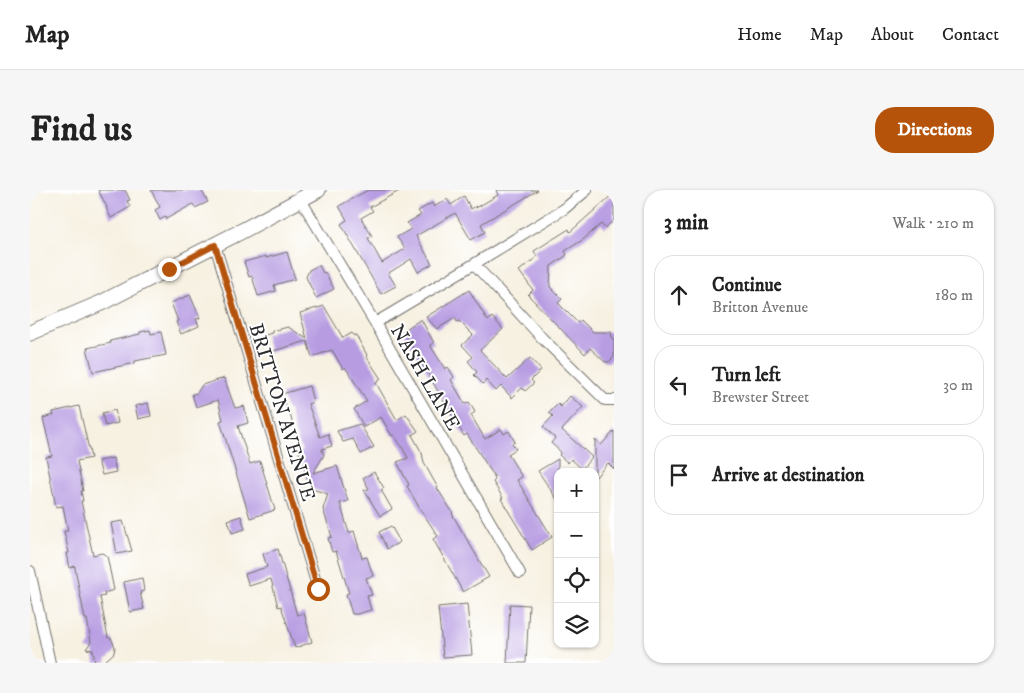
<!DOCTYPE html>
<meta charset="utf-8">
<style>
body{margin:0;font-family:"IM FELL DW Pica",serif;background:#f6f6f6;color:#222}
.controls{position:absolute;right:15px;bottom:15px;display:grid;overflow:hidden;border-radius:10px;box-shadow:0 1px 4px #0004}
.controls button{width:45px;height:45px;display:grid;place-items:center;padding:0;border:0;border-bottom:1px solid #e0e0e0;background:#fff;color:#222;font:25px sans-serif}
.stop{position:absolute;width:15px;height:15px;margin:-11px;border:4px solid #b45309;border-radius:50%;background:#fff}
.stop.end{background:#b45309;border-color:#fff;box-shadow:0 1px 5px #0008}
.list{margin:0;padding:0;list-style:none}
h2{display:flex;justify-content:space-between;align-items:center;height:65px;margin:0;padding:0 20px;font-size:21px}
h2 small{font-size:16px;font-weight:400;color:#767676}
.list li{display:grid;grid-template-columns:32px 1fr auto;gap:15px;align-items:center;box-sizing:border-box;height:80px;margin:0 10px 10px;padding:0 10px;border:1px solid #e0e0e0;border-radius:20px}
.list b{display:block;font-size:19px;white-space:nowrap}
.list p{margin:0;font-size:16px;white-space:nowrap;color:#767676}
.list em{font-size:16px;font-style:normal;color:#767676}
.icon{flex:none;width:28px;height:28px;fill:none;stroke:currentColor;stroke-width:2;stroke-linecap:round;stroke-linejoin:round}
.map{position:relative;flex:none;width:584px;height:473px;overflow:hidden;border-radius:20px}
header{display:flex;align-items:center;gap:30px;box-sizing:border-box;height:70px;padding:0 25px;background:#fff;border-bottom:1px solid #e0e0e0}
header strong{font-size:24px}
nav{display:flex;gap:28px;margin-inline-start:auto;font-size:18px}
.intro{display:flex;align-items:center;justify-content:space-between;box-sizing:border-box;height:120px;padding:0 30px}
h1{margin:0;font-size:35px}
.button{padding:12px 22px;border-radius:20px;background:#b45309;color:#fff;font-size:18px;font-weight:700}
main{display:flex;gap:30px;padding:0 30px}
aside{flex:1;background:#fff;border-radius:20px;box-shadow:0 1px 4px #0004}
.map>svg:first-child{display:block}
</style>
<header>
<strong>Map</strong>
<nav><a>Home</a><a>Map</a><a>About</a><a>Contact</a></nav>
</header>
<div class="intro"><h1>Find us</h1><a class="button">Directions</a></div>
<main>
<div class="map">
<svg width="584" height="473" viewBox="0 0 584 473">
<rect width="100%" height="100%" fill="#fff"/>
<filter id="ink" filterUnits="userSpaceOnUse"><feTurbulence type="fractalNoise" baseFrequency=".02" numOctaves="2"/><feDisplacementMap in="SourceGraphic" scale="10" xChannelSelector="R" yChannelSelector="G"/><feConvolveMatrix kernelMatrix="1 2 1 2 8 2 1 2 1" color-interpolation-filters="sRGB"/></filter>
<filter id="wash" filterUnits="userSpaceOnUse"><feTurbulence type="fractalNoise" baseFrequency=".0096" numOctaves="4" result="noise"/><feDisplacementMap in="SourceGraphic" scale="20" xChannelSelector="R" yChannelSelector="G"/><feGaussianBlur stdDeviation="1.12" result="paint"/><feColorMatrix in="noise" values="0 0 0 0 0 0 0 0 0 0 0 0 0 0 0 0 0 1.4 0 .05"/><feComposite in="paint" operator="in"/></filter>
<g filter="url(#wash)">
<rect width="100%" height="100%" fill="#f7f1e2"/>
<g id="blocks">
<path fill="#b79ce2" d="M 68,0 L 95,0 L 100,10 L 97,11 L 100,17 L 81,28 L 76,18 L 77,17 Z
M 121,0 L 171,0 L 178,12 L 165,18 L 163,14 L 136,29 L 135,27 L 130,30 L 125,20 L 130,17 Z
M 338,0 L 371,0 L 340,17 L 343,21 L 331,28 L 342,46 L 338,48 L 352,73 L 375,59 L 367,47 L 381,39 L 377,33 L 391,25 L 388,21 L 402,13 L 404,17 L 417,9 L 421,15 L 434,6 L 441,19 L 446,16 L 446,18 L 468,5 L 466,0 L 508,0 L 451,34 L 455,42 L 441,50 L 425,23 L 386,46 L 402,74 L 388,82 L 381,69 L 362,81 L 358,83 L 366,96 L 351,104 L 311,34 L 317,30 L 309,16 Z
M 584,3 L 584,30 L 575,38 L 571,34 L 554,49 L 535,61 L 537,65 L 521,76 L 520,97 L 532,109 L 528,113 L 548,133 L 551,130 L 563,142 L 581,142 L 582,147 L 584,149 L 584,167 L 579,172 L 575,172 L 560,158 L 555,164 L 498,105 L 503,100 L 489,81 L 507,67 L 504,61 L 539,39 L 540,42 Z
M 257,62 L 265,89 L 244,95 L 246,101 L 228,106 L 222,86 L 219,87 L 214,72 L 236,66 L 236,68 Z
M 289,75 L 293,83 L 295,82 L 304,99 L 286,108 L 276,87 L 279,80 Z
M 439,100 L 458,131 L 462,127 L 473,139 L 450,160 L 477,189 L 500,168 L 511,180 L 501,190 L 504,193 L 495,201 L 492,198 L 482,208 L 471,196 L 466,201 L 456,190 L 453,194 L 444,185 L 447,182 L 438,171 L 443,167 L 432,155 L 443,145 L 429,131 L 427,132 L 425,128 L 407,139 L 396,127 Z
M 160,105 L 170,128 L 166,129 L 169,136 L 151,144 L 146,132 L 148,131 L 141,113 Z
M 294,116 L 313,148 L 322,143 L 324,146 L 326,145 L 337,165 L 336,166 L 351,189 L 346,193 L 367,230 L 376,224 L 388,241 L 382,245 L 392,263 L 394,273 L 408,298 L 407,298 L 423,323 L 422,324 L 459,387 L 433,402 L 403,349 L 408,346 L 390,319 L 377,296 L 379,295 L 367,272 L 378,268 L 372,257 L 364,245 L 362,246 L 351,227 L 334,237 L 324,219 L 337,211 L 315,177 L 313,179 L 302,160 L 282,167 L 277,151 L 240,162 L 235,145 L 242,143 L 242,141 L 258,137 L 277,149 L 270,123 Z
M 391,129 L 404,153 L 400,155 L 415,179 L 418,177 L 424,187 L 421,190 L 435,214 L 439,212 L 445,222 L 441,225 L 455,249 L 471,239 L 474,244 L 479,241 L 485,252 L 482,253 L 486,259 L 478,264 L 492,287 L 487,290 L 522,347 L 502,360 L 471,309 L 473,308 L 463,292 L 465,290 L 464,286 L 437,244 L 434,246 L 373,141 Z
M 120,140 L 121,144 L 131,142 L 136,165 L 105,171 L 105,173 L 63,182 L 57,158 L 81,153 L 80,151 L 110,144 L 110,142 Z
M 194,188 L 205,218 L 214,216 L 218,233 L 208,236 L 220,274 L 230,271 L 245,320 L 220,328 L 190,231 L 193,230 L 188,210 L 166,217 L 162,204 L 167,203 L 172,195 Z
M 279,196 L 283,212 L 278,214 L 290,247 L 298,244 L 302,256 L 292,259 L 294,265 L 283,283 L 307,276 L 318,311 L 310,313 L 319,343 L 324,341 L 332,368 L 337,367 L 343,386 L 336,388 L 342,405 L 337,406 L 341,420 L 327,424 L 322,424 L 316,404 L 319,403 L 306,361 L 302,362 L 298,348 L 302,347 L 293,319 L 298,304 L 282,299 L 279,290 L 278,292 L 269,262 L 272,261 L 265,243 L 259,220 L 257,220 L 252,204 Z
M 540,206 L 553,217 L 532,240 L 562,267 L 552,279 L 541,269 L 538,273 L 529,265 L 531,262 L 521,253 L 525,248 L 513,237 L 523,226 L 519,223 L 528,214 L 531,217 Z
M 118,213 L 121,226 L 108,229 L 105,216 Z
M 49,216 L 61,268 L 47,271 L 53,301 L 51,301 L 53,311 L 51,311 L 63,365 L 72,363 L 77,366 L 84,400 L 74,403 L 75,406 L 70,407 L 78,448 L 81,448 L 85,457 L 84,463 L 76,470 L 77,472 L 70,473 L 65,473 L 63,460 L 56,459 L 61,452 L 57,429 L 55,429 L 45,378 L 45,376 L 40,378 L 37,363 L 39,363 L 34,341 L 38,341 L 33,316 L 26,317 L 16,267 L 22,266 L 13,228 L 24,225 L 23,222 Z
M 85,220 L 88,233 L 75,236 L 72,223 Z
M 330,234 L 344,257 L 331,264 L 323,249 L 313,252 L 307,241 Z
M 584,241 L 584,279 L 578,273 L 565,288 L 565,250 L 571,255 Z
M 83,268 L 86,282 L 72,285 L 68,271 Z
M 528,269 L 528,311 L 508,281 Z
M 344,282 L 354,298 L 351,300 L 362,319 L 350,326 L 334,300 L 339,299 L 333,288 Z
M 211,326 L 215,339 L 202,343 L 198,330 Z
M 93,331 L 102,361 L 87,364 L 81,333 Z
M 361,336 L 370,352 L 357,359 L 349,342 Z
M 248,359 L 267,425 L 274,423 L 282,452 L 265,458 L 251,416 L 248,417 L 241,389 L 219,396 L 215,384 L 237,377 L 233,364 Z
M 112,388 L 114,401 L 110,402 L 114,419 L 100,422 L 94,392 Z
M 437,414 L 442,465 L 413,467 L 408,417 Z
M 480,414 L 499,415 L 496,473 L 477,473 Z"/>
</g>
</g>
<g filter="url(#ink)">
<use href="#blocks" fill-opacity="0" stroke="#72706b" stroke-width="1"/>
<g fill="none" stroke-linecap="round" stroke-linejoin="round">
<g stroke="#72706b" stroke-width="12">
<path id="street" d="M 271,10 L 345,133 L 490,383
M 185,55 L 288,399
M 444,74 L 512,148 L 575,210 L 584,210
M 345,133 L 444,74 L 534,19 L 557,0
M 0,381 L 20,473"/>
</g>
<g stroke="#72706b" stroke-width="17">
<path id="secondary" d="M 0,143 L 71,113 L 210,42 L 288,0"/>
</g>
<use href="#street" stroke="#fff" stroke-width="10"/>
<use href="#secondary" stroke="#fff" stroke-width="15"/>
</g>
</g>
<g fill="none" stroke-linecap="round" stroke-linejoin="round" filter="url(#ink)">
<path stroke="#b45309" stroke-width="6" d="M 139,79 L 185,55 L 288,399"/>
</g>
<g text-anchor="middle" stroke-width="4" stroke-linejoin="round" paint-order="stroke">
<g font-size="20" fill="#2b2b2b" stroke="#fff">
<text transform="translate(396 187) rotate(60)" y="7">NASH LANE</text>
<text transform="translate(253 222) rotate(73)" y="7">BRITTON AVENUE</text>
</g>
</g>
</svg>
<div class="controls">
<button>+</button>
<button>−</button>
<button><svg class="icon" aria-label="locate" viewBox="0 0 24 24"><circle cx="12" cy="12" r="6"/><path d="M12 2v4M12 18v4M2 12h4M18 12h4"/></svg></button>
<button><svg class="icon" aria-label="layers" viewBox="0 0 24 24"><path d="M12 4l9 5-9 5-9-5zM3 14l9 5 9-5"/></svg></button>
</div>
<div class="stop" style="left:288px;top:399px"></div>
<div class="stop end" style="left:139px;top:79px"></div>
</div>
<aside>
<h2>3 min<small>Walk · 210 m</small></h2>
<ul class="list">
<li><svg class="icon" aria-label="ahead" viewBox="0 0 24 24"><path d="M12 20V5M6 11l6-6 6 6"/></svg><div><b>Continue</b><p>Britton Avenue</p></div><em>180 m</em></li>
<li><svg class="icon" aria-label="left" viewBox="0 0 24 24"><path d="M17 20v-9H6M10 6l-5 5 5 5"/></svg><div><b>Turn left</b><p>Brewster Street</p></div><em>30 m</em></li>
<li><svg class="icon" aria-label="arrive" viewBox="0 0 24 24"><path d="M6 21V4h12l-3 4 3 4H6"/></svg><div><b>Arrive at destination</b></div></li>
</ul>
</aside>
</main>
